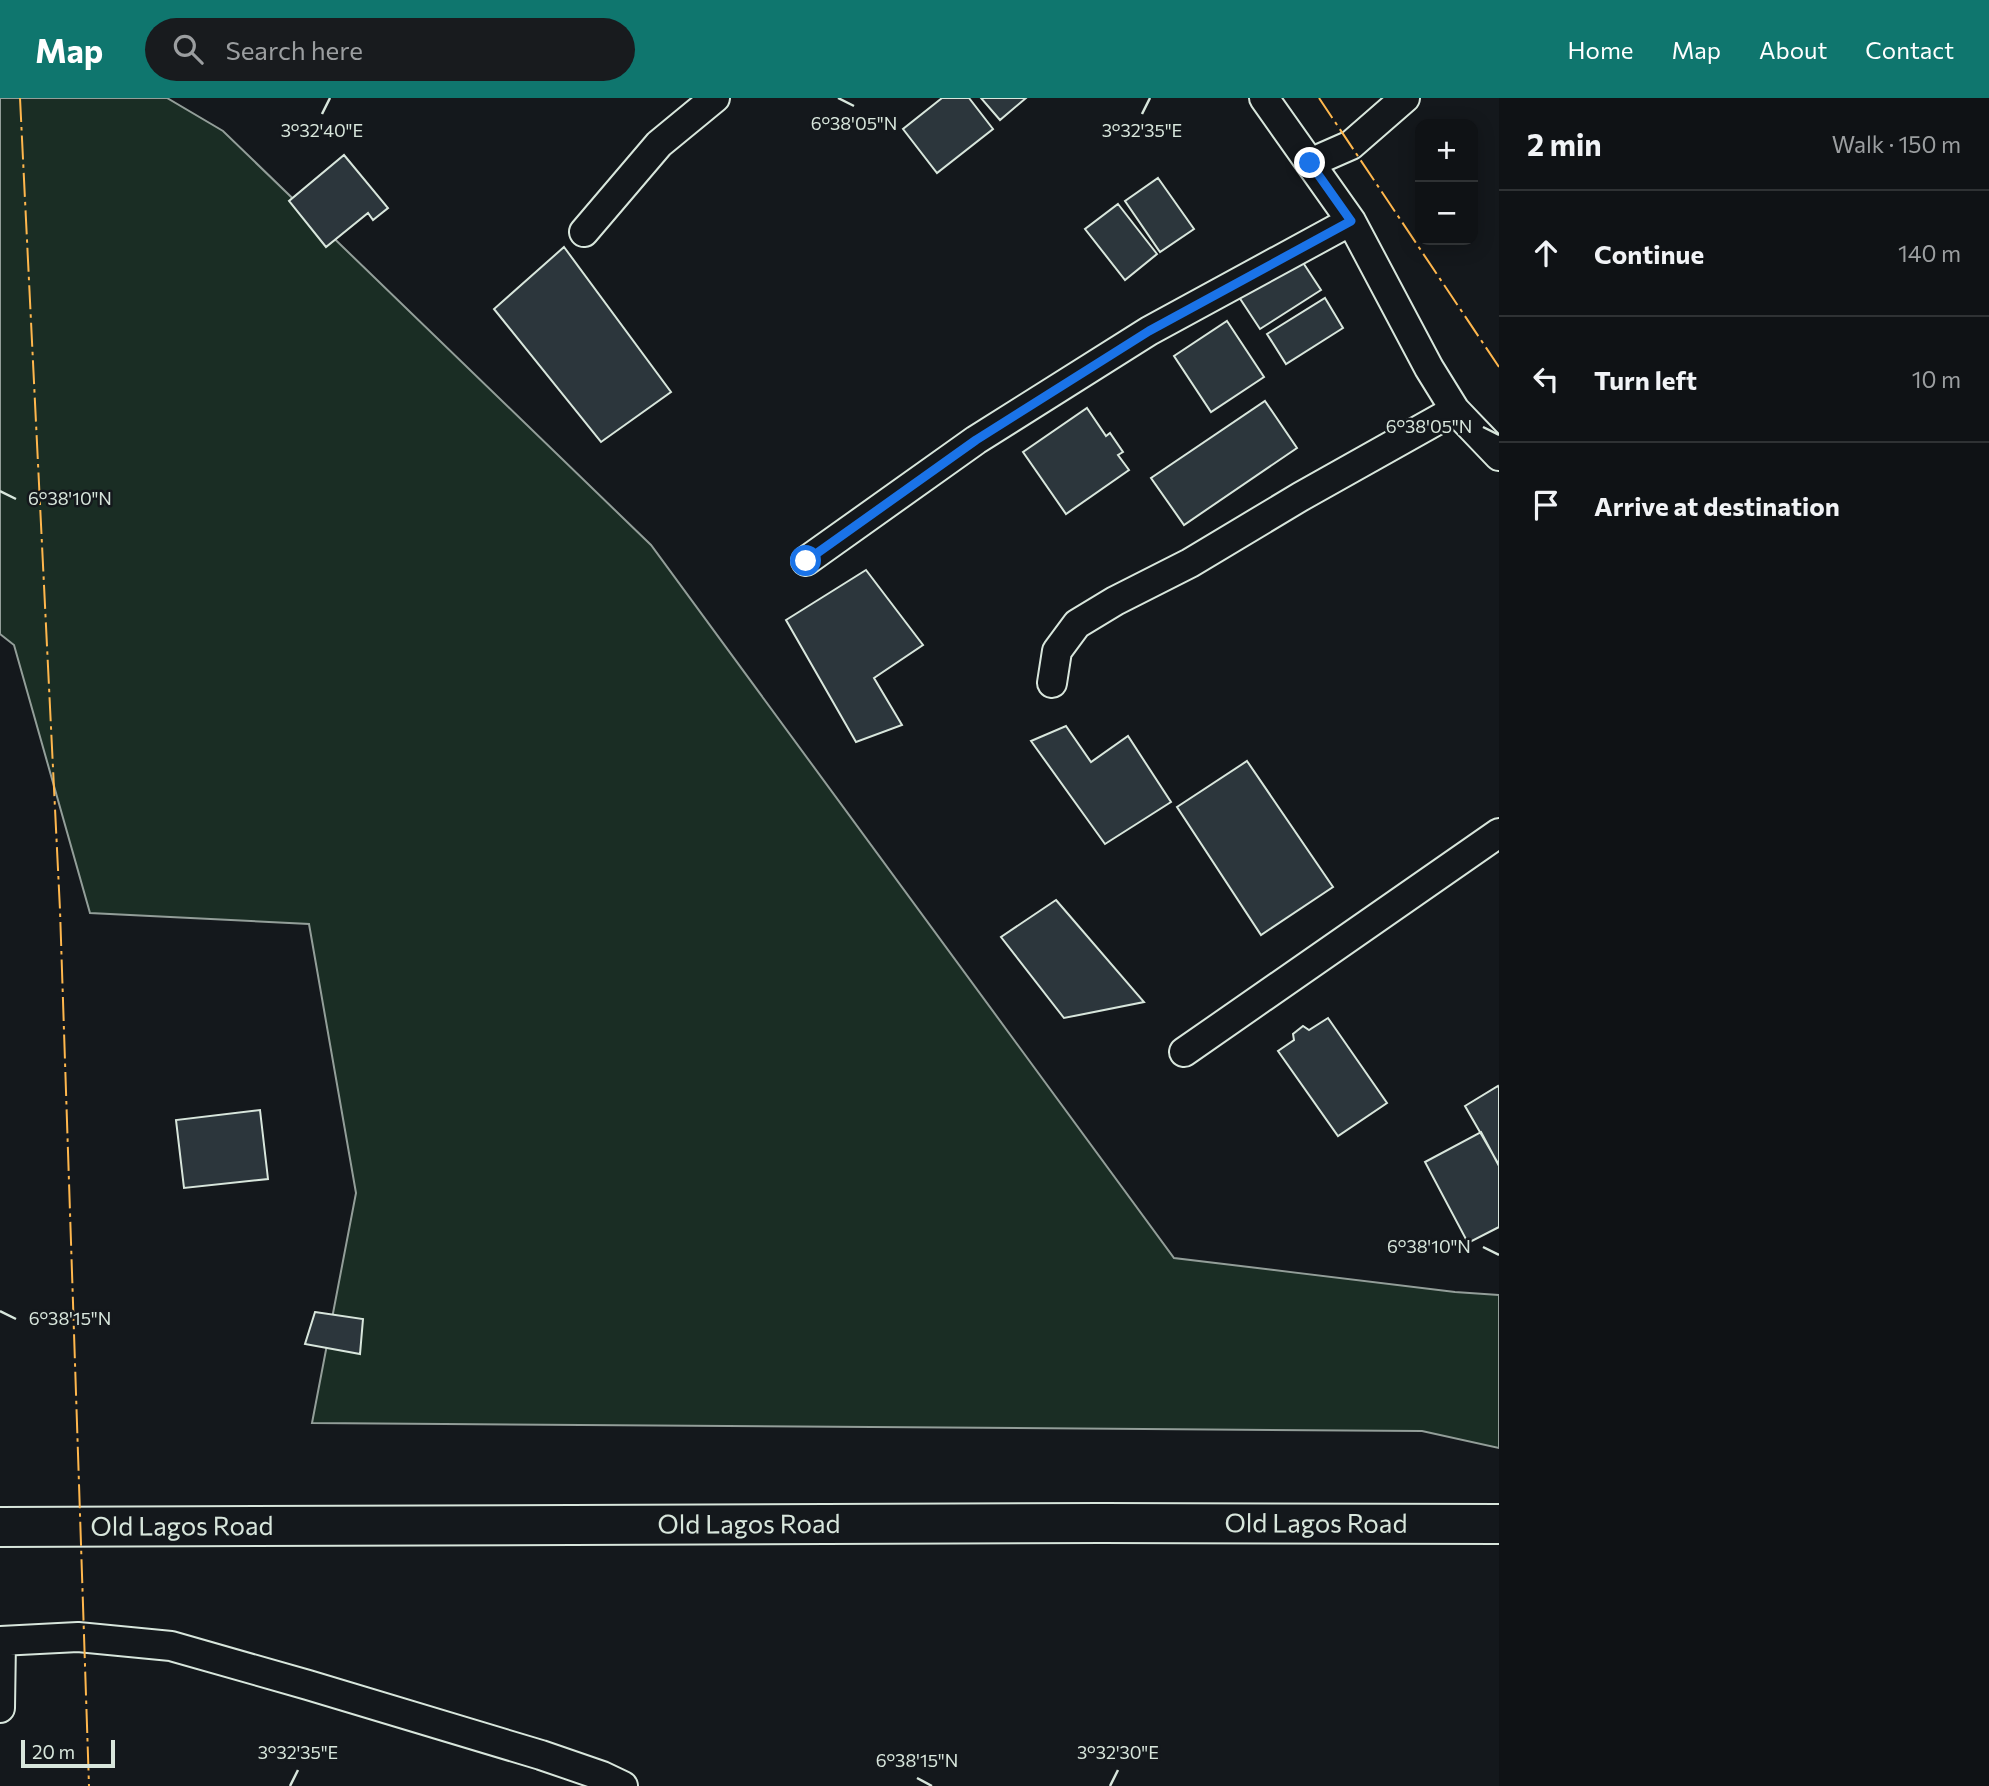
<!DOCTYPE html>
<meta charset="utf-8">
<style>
body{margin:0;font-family:Commissioner,sans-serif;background:#181b1e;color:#f1f3f6}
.controls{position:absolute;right:21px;top:21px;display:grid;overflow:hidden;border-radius:14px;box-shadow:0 4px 18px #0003}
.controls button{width:63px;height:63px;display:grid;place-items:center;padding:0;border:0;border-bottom:2px solid #2f3234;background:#0f1215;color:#f1f3f6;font:35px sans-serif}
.scale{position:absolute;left:21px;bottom:18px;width:94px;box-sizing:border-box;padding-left:7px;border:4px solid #d8e6dc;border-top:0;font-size:19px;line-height:24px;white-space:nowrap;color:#d8e6dc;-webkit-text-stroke:5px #14181c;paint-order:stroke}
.stop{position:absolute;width:21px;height:21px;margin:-16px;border:5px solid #1a73e8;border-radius:50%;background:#fff}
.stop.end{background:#1a73e8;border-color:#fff;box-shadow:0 2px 7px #0008}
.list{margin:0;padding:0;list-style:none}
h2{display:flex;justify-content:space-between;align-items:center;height:91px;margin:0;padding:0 28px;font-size:30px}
h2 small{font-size:23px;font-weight:400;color:#9b9ea0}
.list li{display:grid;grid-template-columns:46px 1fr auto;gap:21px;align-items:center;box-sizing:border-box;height:126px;padding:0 28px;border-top:2px solid #2f3234}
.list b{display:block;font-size:26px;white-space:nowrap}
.list em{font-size:23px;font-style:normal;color:#9b9ea0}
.icon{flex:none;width:38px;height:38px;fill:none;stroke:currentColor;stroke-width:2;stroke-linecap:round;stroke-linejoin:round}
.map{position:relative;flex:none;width:1499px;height:1688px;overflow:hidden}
header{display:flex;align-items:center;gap:42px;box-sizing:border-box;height:98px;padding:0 35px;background:#0f766e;color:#fff}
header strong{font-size:33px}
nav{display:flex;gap:38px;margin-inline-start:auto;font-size:24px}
.search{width:490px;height:63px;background:#181b1e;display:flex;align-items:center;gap:18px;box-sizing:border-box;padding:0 24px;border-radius:38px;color:#9b9ea0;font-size:26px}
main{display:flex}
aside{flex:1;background:#0f1215}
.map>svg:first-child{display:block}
</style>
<header>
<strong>Map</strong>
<div class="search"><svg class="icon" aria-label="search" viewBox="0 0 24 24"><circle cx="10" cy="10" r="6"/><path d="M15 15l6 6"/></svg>Search here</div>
<nav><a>Home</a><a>Map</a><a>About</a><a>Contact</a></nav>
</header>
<main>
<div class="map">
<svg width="1499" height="1688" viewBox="0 0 1499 1688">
<rect width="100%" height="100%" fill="#14181c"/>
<path fill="#1a2d24" stroke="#939e99" stroke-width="2" d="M 0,0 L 167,0 L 223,33 L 651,447 L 1174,1160 L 1455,1194 L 1499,1197 L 1499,1350 L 1422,1333 L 312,1325 L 356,1095 L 309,826 L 90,815 L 14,547 L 0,536 Z"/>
<path fill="#2c363c" stroke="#d8e6dc" stroke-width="2" d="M 942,0 L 969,0 L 993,31 L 937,75 L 903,31 Z
M 981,0 L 1026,0 L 1000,22 Z
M 344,57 L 388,110 L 373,122 L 368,115 L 326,149 L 289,103 Z
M 1158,80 L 1194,131 L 1160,154 L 1125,103 Z
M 1118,106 L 1157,156 L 1125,182 L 1085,131 Z
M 564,149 L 671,294 L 601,344 L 494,211 Z
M 1298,157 L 1321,192 L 1260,231 L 1237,196 Z
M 1325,200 L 1343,230 L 1286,266 L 1267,236 Z
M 1227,223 L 1264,279 L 1211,314 L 1174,258 Z
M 1265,303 L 1297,350 L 1184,427 L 1151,380 Z
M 1087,310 L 1106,338 L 1110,335 L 1123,354 L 1118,357 L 1129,372 L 1066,416 L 1023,354 Z
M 866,472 L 923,547 L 874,580 L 902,627 L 856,644 L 786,522 Z
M 1066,628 L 1091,664 L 1128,638 L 1171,704 L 1105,746 L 1031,643 Z
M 1247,663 L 1333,789 L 1261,837 L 1177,709 Z
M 1056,802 L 1144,904 L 1064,920 L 1001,839 Z
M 1328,920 L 1387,1005 L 1338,1038 L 1278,953 L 1294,942 L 1293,936 L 1303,928 L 1309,932 Z
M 1498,988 L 1499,990 L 1499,1067 L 1465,1008 Z
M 260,1012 L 268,1081 L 184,1090 L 176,1022 Z
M 1481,1034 L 1499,1068 L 1499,1129 L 1468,1145 L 1425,1064 Z
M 315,1214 L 363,1221 L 360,1256 L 305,1246 Z"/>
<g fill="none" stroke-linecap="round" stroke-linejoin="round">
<g stroke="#d8e6dc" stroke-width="32">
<path id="street" d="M 1264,0 L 1351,123 L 1429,270 L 1455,312 L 1499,358
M 1310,65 L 1351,47 L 1405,0
M 584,134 L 659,46 L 715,0
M 806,463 L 976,342 L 1149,233 L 1351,123
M 1052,585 L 1057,553 L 1077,526 L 1115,503 L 1190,465 L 1300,399 L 1455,312
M 1184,954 L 1499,735
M 0,1543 L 78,1539 L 171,1548 L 308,1587 L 541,1657 L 602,1678 L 623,1688
M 0,1610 L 1,1543"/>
</g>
<g stroke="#d8e6dc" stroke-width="42">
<g id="primary">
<path id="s1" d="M 0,1429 L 1102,1425 L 1499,1426"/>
</g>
</g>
<use href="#street" stroke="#14181c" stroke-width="28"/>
<use href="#primary" stroke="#14181c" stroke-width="38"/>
<path stroke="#ffb74d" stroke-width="2" stroke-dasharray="24 5 3.5 5" stroke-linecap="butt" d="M 20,0 L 60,812 L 89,1688
M 1319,0 L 1499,269"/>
</g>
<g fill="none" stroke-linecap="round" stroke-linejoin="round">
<path stroke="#1a73e8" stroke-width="9" d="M 806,463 L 976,342 L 1149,233 L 1351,123 L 1310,65"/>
</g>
<path fill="none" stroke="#d8e6dc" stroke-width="2.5" d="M 838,0 L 854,8M 322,16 L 330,0M 1142,16 L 1150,0M 1483,329 L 1499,337M 0,393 L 16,401M 1483,1149 L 1499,1157M 0,1213 L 16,1221M 917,1680 L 932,1688M 290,1688 L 298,1672M 1110,1688 L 1118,1672"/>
<g text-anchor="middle" stroke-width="5" stroke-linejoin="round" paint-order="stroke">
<g font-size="26" fill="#d8e6dc" stroke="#14181c">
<text dy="9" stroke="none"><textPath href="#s1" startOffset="1316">Old Lagos Road</textPath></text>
<text dy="9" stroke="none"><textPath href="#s1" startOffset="749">Old Lagos Road</textPath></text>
<text dy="9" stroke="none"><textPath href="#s1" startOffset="182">Old Lagos Road</textPath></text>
</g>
</g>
<g font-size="18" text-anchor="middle" fill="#d8e6dc" stroke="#14181c" stroke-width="5" stroke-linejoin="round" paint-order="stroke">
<text x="854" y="32">6°38'05"N</text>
<text x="322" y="39">3°32'40"E</text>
<text x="1142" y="39">3°32'35"E</text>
<text x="1429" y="335">6°38'05"N</text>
<text x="70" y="407">6°38'10"N</text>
<text x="1429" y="1155">6°38'10"N</text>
<text x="70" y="1227">6°38'15"N</text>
<text x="298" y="1661">3°32'35"E</text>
<text x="1118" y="1661">3°32'30"E</text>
<text x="917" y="1669">6°38'15"N</text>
</g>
</svg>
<div class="controls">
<button>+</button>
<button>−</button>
</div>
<div class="scale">20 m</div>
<div class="stop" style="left:806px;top:463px"></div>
<div class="stop end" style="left:1310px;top:65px"></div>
</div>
<aside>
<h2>2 min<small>Walk · 150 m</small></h2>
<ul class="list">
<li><svg class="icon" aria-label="ahead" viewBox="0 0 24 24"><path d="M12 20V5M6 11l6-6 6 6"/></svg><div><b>Continue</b></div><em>140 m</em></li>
<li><svg class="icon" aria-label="left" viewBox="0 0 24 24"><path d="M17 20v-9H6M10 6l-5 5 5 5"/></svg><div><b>Turn left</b></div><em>10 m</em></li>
<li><svg class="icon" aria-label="arrive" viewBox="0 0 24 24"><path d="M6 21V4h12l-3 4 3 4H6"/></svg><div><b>Arrive at destination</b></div></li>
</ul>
</aside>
</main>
